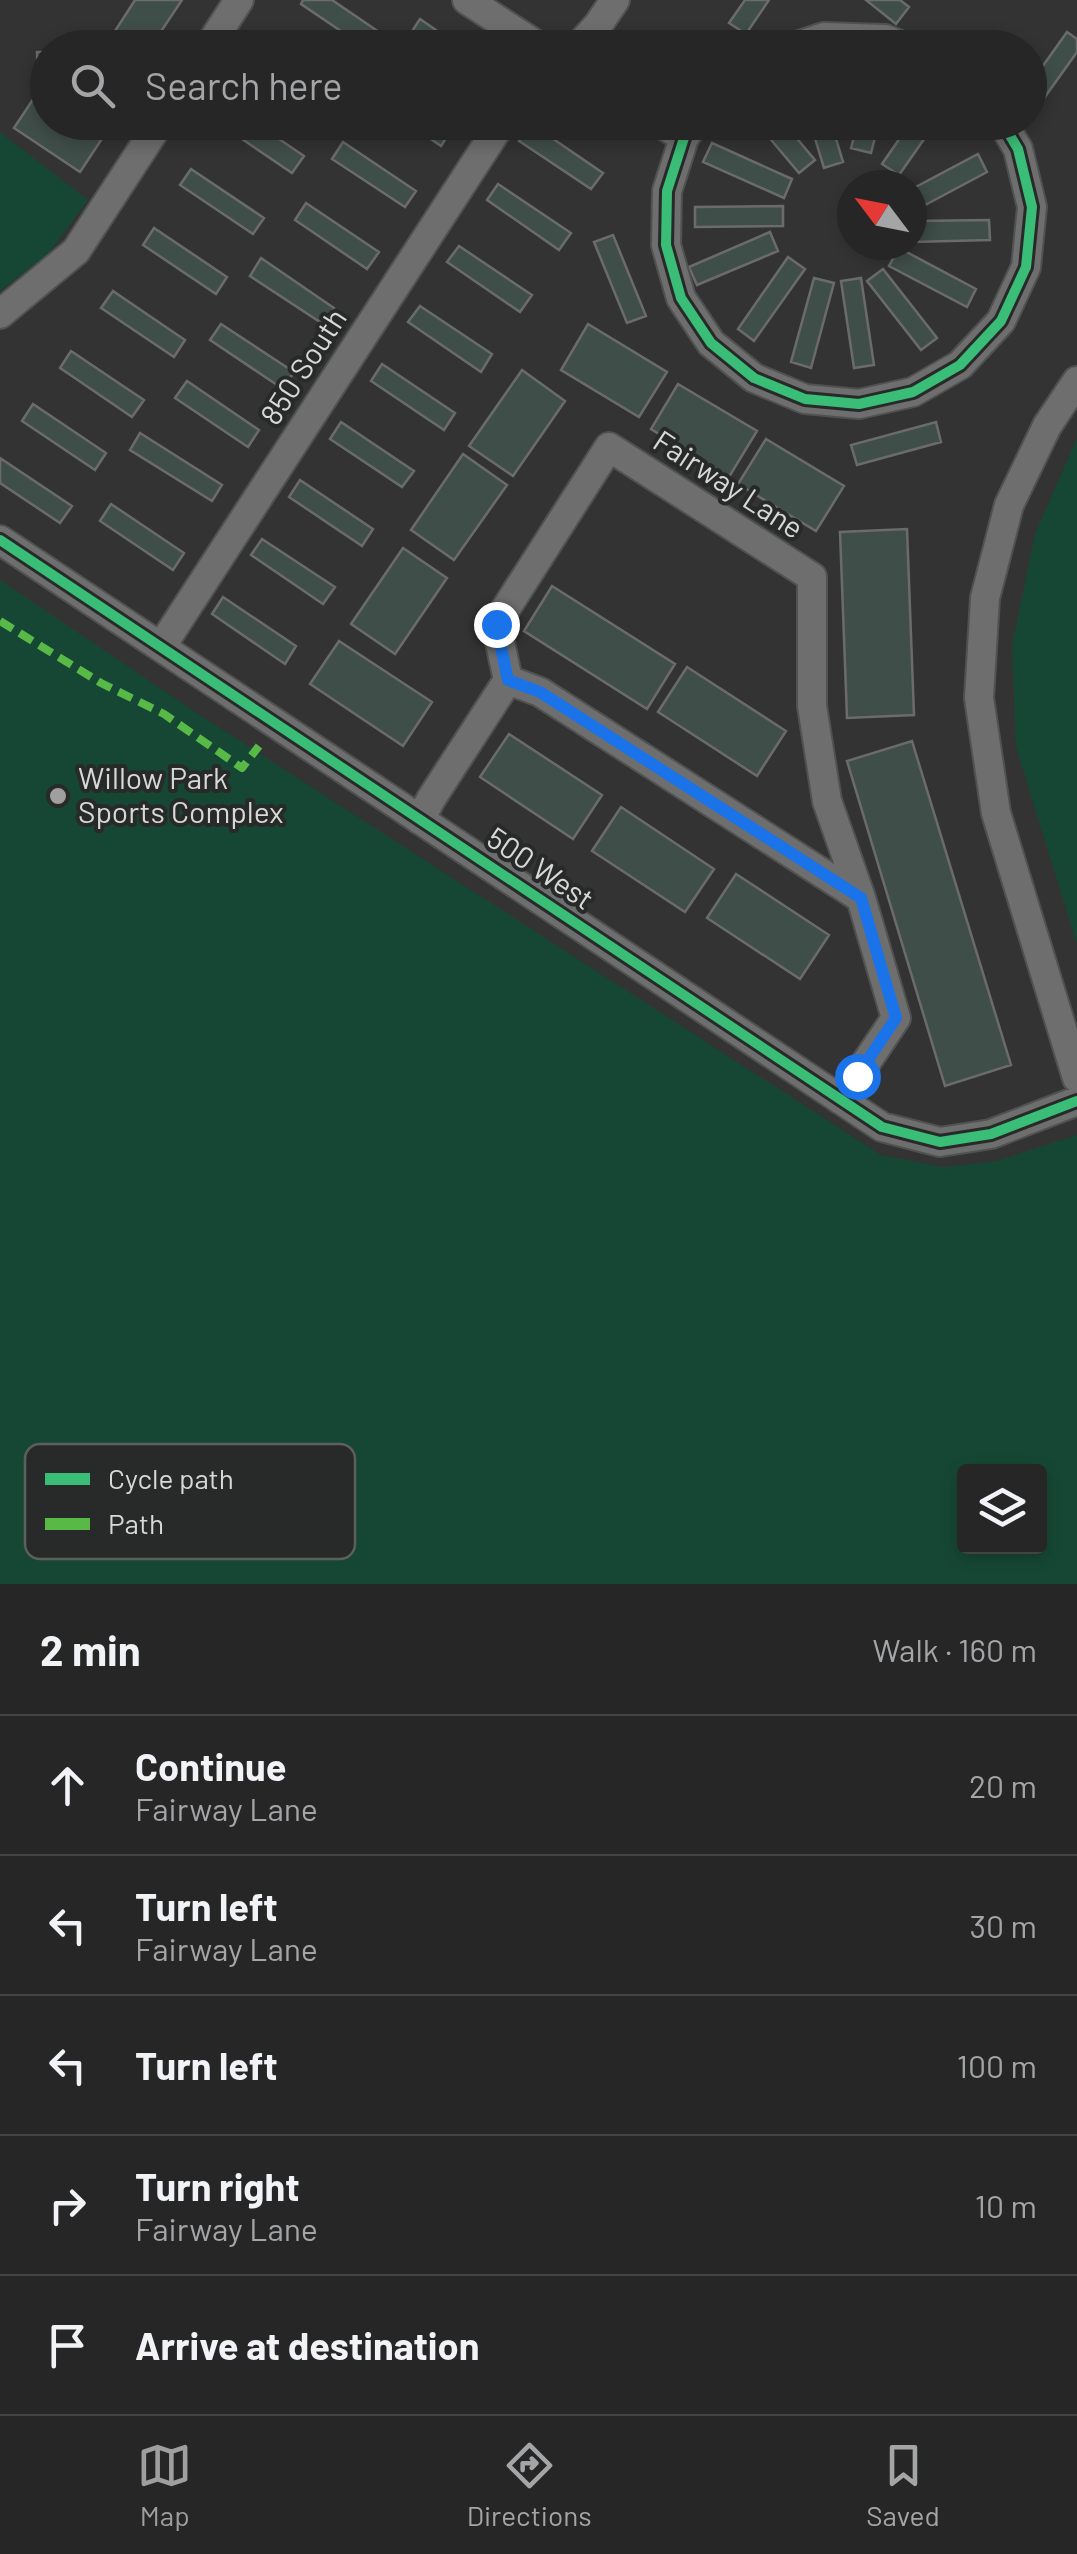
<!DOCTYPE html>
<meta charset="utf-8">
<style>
body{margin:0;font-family:Barlow,sans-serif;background:#2e2e2e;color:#f1f3f6}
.controls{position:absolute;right:30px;bottom:30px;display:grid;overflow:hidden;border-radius:10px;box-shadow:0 5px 15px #0003}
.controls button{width:90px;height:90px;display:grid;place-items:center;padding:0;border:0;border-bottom:2px solid #424343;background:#262626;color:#f1f3f6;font:50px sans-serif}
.compass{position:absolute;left:837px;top:170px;width:90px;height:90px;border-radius:50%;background:#262626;box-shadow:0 5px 15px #0003;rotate:302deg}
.stop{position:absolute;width:30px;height:30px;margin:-22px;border:8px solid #1a73e8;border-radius:50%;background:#fff}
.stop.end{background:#1a73e8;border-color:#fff;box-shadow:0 2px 10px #0008}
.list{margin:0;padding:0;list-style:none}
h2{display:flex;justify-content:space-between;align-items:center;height:130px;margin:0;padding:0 40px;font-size:42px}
h2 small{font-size:32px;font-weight:400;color:#a4a5a7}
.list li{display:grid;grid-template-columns:65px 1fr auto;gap:30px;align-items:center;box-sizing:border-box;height:140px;padding:0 40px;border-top:2px solid #424343}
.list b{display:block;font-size:38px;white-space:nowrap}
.list p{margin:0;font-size:32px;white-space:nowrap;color:#a4a5a7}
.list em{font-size:32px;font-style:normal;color:#a4a5a7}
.icon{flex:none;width:55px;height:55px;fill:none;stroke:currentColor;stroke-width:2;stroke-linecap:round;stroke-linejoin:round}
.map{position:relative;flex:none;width:1077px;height:1584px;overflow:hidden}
.search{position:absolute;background:#262626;box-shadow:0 5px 15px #0003;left:30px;right:30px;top:30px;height:110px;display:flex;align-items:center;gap:25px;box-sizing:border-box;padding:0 35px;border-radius:55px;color:#a4a5a7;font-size:38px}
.sheet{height:830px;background:#262626}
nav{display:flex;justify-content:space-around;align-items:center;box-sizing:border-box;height:140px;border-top:2px solid #424343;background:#262626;font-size:28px;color:#a4a5a7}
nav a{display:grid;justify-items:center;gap:5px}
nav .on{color:#9e9f9e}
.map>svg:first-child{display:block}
</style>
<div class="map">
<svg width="1077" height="1584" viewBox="0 0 1077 1584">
<rect width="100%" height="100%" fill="#333"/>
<path fill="#164735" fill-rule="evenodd" d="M 0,132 L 88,200 L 49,253 L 0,291 Z
M 1077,438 L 1077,944 L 1016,747 L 1012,645 L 1035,534 Z
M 0,580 L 197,713 L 881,1155 L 943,1167 L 997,1161 L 1077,1135 L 1077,1584 L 0,1584 ZM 964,1472 L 1040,1472 L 1040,1546 L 964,1546 Z"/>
<path fill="#404e49" stroke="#6b6b6b" stroke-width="2.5" d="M 135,0 L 182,0 L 150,48 L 110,48 L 106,45 Z
M 303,0 L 332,0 L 385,36 L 377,48 L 366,48 L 301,4 Z
M 745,0 L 769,0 L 746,34 L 729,23 Z
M 866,0 L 900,0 L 909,7 L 896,24 Z
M 420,19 L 462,48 L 425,48 L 409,36 Z
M 1067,32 L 1077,39 L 1077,52 L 1032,115 L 1030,113 L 1030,84 Z
M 37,52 L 48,52 L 48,122 L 113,122 L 80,172 L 14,128 L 38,92 Z
M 221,122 L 254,122 L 304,156 L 292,173 L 220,124 Z
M 406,122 L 443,122 L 452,129 L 441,146 Z
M 756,122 L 783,122 L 815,160 L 799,173 Z
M 810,122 L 831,122 L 843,162 L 824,168 Z
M 858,122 L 879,122 L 871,153 L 851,148 Z
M 911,122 L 936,122 L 899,175 L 882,164 Z
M 530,123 L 603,173 L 591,189 L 519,141 Z
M 343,142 L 416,191 L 405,207 L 332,159 Z
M 712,143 L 792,179 L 784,198 L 703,162 Z
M 978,154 L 987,172 L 912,212 L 912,189 Z
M 191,169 L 264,218 L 253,234 L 180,185 Z
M 498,184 L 571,233 L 559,250 L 487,200 Z
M 306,203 L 379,252 L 367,269 L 295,220 Z
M 783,206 L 783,226 L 695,227 L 695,207 Z
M 989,220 L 990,240 L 912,242 L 912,221 Z
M 154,228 L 227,277 L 216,294 L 143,245 Z
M 770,232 L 778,251 L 697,285 L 689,267 Z
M 613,235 L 646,316 L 627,323 L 594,242 Z
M 459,246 L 532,295 L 520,312 L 447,262 Z
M 899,248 L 976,289 L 967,307 L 889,266 Z
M 788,257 L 805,269 L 754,341 L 738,329 Z
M 261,258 L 334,308 L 323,324 L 250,276 Z
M 883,269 L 937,338 L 921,350 L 867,281 Z
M 814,278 L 834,283 L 811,368 L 791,362 Z
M 861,278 L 874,365 L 854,368 L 841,281 Z
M 113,291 L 185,340 L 174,357 L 101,308 Z
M 420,306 L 492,354 L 481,372 L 408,322 Z
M 221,324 L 294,372 L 283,389 L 210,340 Z
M 588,324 L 667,372 L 639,417 L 561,370 Z
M 71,351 L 144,400 L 132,417 L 60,368 Z
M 382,364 L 455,413 L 444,430 L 371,381 Z
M 522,370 L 565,401 L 513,476 L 469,446 Z
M 187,381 L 259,430 L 248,447 L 175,398 Z
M 678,384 L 757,431 L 729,477 L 651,429 Z
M 33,404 L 106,453 L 95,470 L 22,421 Z
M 341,422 L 414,471 L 402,487 L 330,439 Z
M 936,422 L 941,442 L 857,465 L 851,445 Z
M 140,433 L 222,485 L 212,501 L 130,450 Z
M 766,439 L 844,486 L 816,531 L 738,484 Z
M 463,454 L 507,485 L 454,560 L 411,530 Z
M 0,458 L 72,506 L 60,523 L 0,483 Z
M 300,480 L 373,529 L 362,546 L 289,497 Z
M 111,504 L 184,553 L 173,570 L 100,521 Z
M 907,529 L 914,715 L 847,718 L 840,532 Z
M 262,539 L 335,587 L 323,604 L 251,555 Z
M 403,548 L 447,578 L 395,654 L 351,624 Z
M 552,586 L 675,664 L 647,709 L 524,631 Z
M 223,597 L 296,646 L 285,664 L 212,614 Z
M 339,641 L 432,702 L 403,746 L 310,684 Z
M 687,667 L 786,731 L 757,776 L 658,712 Z
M 509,734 L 602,795 L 573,839 L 480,777 Z
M 912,741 L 1011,1065 L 945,1086 L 847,761 Z
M 621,807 L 714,869 L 685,912 L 592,851 Z
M 736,874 L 829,935 L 800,979 L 707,918 Z"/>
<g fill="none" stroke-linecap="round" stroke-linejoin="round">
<g stroke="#505151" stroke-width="32">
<path id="minor" d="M 467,0 L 541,48
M 208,48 L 239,0
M 577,48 L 598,25 L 615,0
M 791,48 L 824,37 L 885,39 L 907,48
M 659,122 L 684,138
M 695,122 L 684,138 L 667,191 L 666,245 L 681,298 L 711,343 L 754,378 L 805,399 L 859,404 L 913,392 L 960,365 L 1001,321 L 1026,267 L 1032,207 L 1018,149 L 1002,122
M 0,314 L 76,251 L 160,122
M 1077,381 L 1047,426 L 1009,505 L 985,598 L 979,698 L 996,813 L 1077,1078
M 0,540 L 882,1127 L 940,1142 L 991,1134 L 1077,1101
M 161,647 L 502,122
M 508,680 L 540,692 L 861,898
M 420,820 L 431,799 L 508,680 L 496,624 L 609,447 L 812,577 L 812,706 L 827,801 L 861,898 L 896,1018 L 841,1100"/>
</g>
<use href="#minor" stroke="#6e6e6e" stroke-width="28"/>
<path stroke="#58b947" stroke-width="8" stroke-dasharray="15 8" stroke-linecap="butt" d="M 0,621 L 101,683 L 164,714 L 242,768 L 259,746"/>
<g stroke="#282a29" stroke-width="16">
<path id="cycleway" d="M 695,122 L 684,138 L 667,191 L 666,245 L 681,298 L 711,343 L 754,378 L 805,399 L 859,404 L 913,392 L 960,365 L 1001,321 L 1026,267 L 1032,207 L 1018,149 L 1002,122
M 0,540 L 882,1127 L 940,1142 L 991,1134 L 1077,1101"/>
</g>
<use href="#cycleway" stroke="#3abd76" stroke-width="10"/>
</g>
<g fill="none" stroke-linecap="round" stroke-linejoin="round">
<path stroke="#1a73e8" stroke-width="12" d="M 496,624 L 508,680 L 540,692 L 861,898 L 896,1018 L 857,1076"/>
</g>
<circle fill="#9e9f9e" stroke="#282a29" stroke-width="4" cx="58" cy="796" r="10"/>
<g text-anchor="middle" stroke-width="8" stroke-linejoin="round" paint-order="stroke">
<g font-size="30" fill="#d7d9d8" stroke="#282a29">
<text transform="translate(304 367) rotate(-57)" y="10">850 South</text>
<text transform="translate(728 485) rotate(33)" y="10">Fairway Lane</text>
<text transform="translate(540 869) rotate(34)" y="10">500 West</text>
</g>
<g font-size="30" fill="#d7d9d8" stroke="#282a29" text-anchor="start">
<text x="78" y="789">Willow Park<tspan x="78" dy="34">Sports Complex</tspan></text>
</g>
</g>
<rect x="25" y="1444" width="330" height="115" rx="15" fill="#282a29" stroke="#5d5f5e" stroke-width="2.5"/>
<rect x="45" y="1473" width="45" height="12" fill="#3abd76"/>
<rect x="45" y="1518" width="45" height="12" fill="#58b947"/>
<g font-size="28" fill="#d7d9d8">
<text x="108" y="1489">Cycle path</text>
<text x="108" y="1534">Path</text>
</g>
</svg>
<div class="controls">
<button><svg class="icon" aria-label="layers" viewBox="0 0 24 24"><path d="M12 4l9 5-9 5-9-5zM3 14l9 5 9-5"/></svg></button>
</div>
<svg class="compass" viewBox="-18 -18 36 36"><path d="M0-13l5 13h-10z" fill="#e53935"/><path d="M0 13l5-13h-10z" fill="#a4a5a7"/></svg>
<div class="stop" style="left:857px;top:1076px"></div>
<div class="stop end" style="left:496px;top:624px"></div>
<div class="search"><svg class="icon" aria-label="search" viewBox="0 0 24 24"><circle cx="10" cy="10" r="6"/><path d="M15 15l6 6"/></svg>Search here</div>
</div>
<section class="sheet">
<h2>2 min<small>Walk · 160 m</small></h2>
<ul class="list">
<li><svg class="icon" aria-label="ahead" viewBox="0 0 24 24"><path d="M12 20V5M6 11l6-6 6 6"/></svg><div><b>Continue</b><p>Fairway Lane</p></div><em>20 m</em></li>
<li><svg class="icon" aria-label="left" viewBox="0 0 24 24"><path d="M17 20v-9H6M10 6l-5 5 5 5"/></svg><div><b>Turn left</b><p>Fairway Lane</p></div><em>30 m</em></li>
<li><svg class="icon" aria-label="left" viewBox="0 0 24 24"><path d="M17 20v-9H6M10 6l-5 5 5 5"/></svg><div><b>Turn left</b></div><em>100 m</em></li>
<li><svg class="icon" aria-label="right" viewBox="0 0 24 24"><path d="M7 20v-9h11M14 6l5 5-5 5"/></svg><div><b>Turn right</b><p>Fairway Lane</p></div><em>10 m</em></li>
<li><svg class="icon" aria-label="arrive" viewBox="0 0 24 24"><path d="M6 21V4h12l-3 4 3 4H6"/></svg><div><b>Arrive at destination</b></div></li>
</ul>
</section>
<nav>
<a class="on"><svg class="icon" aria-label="map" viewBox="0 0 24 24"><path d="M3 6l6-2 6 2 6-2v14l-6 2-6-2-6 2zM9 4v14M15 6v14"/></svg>Map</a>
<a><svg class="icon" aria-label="directions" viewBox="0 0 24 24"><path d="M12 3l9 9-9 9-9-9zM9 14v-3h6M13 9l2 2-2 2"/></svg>Directions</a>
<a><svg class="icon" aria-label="saved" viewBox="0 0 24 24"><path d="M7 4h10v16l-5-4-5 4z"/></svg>Saved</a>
</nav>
